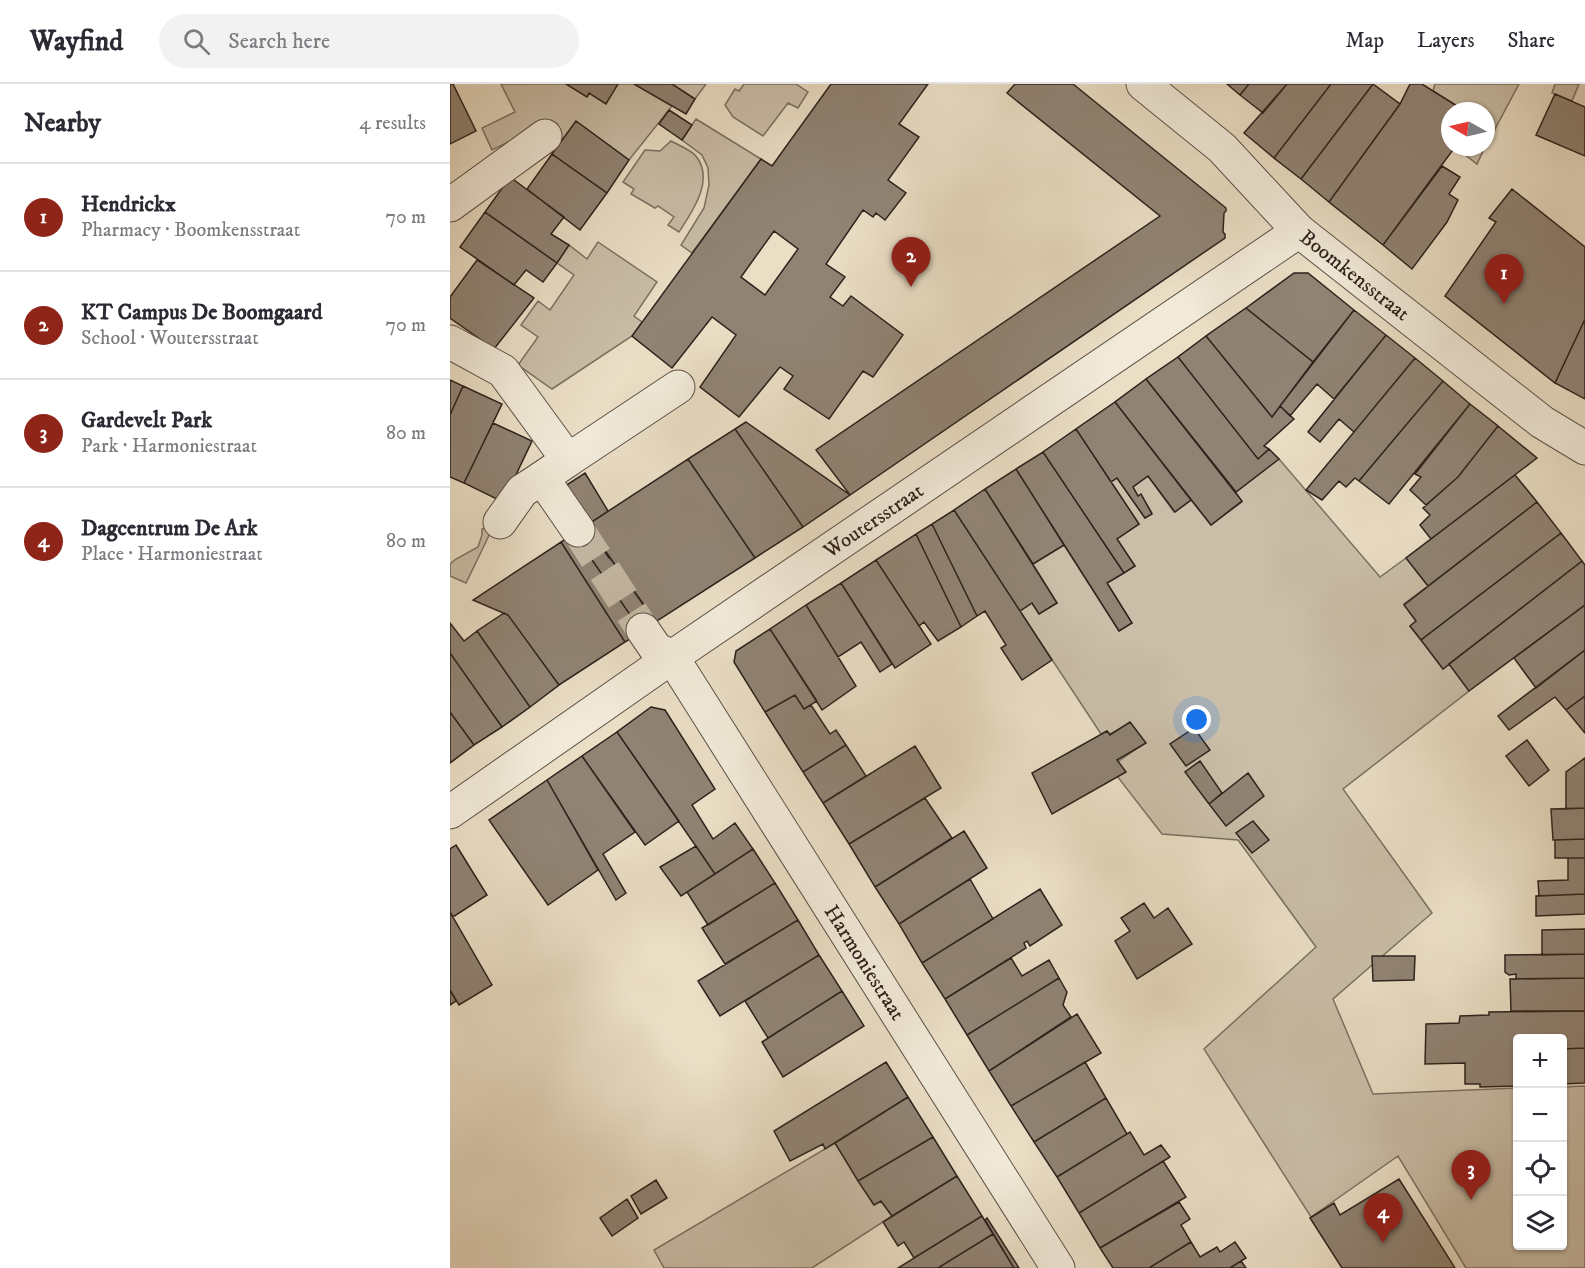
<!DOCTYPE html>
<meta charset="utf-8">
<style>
body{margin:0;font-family:"IM FELL DW Pica",serif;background:#f2f2f3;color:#2b2b33}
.controls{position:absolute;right:18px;bottom:18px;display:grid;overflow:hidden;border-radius:6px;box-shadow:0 2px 4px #0004}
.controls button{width:54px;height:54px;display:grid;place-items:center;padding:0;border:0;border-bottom:2px solid #e1e1e2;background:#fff;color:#2b2b33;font:30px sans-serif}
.compass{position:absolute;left:991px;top:18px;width:54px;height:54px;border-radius:50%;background:#fff;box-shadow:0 2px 4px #0004;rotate:278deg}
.you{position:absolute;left:747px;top:636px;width:21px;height:21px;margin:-15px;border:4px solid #fff;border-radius:50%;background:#1a73e8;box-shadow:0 0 0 9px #1a73e833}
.badge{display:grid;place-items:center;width:39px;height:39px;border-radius:50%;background:#8f2418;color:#fff;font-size:20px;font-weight:700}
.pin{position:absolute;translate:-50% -50px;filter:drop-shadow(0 2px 3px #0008)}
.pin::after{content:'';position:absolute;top:32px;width:21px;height:18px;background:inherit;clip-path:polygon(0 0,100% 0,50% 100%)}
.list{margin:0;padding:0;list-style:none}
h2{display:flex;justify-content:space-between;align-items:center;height:78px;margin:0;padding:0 24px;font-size:26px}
h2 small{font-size:20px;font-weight:400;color:#7c7c81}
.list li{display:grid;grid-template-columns:39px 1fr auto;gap:18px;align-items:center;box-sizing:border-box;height:108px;padding:0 24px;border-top:2px solid #e1e1e2}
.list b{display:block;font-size:22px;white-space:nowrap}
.list p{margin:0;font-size:20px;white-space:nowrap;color:#7c7c81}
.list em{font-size:20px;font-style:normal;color:#7c7c81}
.icon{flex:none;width:33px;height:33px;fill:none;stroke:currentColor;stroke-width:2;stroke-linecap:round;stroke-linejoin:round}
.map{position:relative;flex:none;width:1135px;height:1184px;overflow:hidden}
header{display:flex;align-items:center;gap:36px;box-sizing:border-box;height:84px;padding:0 30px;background:#fff;border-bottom:2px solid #e1e1e2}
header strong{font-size:28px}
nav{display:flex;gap:33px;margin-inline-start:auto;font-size:21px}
.search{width:420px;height:54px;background:#f2f2f3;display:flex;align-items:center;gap:15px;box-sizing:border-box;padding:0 21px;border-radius:33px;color:#7c7c81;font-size:22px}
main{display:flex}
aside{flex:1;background:#fff}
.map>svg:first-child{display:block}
</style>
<header>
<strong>Wayfind</strong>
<div class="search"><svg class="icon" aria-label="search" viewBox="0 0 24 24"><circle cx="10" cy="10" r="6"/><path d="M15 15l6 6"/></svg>Search here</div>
<nav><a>Map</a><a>Layers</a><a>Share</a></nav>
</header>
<main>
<aside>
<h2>Nearby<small>4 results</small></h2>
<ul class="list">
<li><span class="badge">1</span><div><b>Hendrickx</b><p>Pharmacy · Boomkensstraat</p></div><em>70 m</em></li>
<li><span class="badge">2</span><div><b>KT Campus De Boomgaard</b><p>School · Woutersstraat</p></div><em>70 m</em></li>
<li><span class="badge">3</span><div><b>Gardevelt Park</b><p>Park · Harmoniestraat</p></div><em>80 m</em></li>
<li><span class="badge">4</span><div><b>Dagcentrum De Ark</b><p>Place · Harmoniestraat</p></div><em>80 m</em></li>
</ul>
</aside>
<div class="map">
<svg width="1135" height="1184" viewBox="0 0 1135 1184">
<rect width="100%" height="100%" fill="#eadec5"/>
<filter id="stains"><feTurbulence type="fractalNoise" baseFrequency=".00333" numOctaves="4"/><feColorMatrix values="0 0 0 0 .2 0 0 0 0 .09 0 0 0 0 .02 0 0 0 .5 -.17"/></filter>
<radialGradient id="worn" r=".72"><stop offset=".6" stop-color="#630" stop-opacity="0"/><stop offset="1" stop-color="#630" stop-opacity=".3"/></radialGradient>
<path fill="#cabea8" stroke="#7c7062" stroke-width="1.5" d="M 51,0 L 116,0 L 137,13 L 139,9 L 168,0 L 184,0 L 222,22 L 179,76 L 126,37 L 102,70 L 95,64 L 108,45 L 107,40 L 98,38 L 42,66 L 32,44 L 65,28 Z
M 222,0 L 256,0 L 245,15 Z
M 294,0 L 346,0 L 358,8 L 348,24 L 338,19 L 313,52 L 283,33 L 275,21 L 285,5 L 289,7 Z
M 985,0 L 1069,0 L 1036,62 L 1036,27 L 1015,27 L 983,7 Z
M 1105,0 L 1129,0 L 1122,17 L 1102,9 Z
M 246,35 L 311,75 L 242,169 L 231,161 L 254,124 L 259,101 L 258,84 L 252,71 L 232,56 Z
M 221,57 C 228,61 239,65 245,71 C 266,95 242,128 229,148 L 218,141 L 224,133 L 208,122 L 205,124 L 181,110 L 184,105 L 173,98 L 195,66 L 210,67 Z
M 1005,63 L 1035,63 L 1027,80 Z
M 148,158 L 207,198 L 184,232 L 192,238 L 182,252 L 102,305 L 68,281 L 88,253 L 71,241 L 88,217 L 100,226 L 124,191 L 107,179 L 119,161 L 137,175 Z
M 829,375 L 930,493 L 956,474 L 978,502 L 954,520 L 966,537 L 960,542 L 993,585 L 999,580 L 1019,607 L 893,705 L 982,829 L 883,915 L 923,1010 L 1067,1004 L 1068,1162 L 1112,1162 L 1113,1003 L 1135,1002 L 1135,1184 L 1016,1184 L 948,1072 L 861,1133 L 754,965 L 866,863 L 788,756 L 712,750 L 660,683 L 695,659 L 680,639 L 660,650 L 657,647 L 651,650 L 570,527 L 582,519 L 589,530 L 607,519 L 583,480 L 614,461 L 669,547 L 682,539 L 657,499 L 685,482 L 667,455 L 689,440 L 661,398 L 667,394 L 695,434 L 702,429 L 691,411 L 688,412 L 683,403 L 698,392 L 724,428 L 741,416 L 761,441 L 792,418 L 786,408 Z
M 45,439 L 16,499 L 0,492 L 0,480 L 6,475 L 28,463 L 32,451 L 32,445 Z
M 385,1059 L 424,1121 L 431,1117 L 442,1132 L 362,1184 L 214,1184 L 204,1166 Z"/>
<path fill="#908374" stroke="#2e211c" stroke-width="1.5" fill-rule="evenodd" d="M 0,0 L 3,0 L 26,47 L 0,60 Z
M 116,0 L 168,0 L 156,20 L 139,9 L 137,13 Z
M 184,0 L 222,0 L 245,15 L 236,30 Z
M 381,0 L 478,0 L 449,40 L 469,53 L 438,96 L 456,109 L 435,136 L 426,129 L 423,133 L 413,126 L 376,180 L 395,193 L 380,213 L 393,222 L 401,212 L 453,251 L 423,293 L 413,287 L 379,335 L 334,305 L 343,292 L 330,283 L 289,333 L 250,303 L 286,251 L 262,233 L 222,284 L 182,252 L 311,75 L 322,82 ZM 324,147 L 348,165 L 315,211 L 291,193 Z
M 565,0 L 623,0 L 776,124 L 776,127 L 774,129 L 773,148 L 775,150 L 775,154 L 400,411 L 366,366 L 710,132 L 557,9 Z
M 777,0 L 799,0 L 790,11 Z
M 799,0 L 837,0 L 813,29 L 790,11 Z
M 837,0 L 881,0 L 824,74 L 794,49 Z
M 881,0 L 923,0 L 851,95 L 824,74 Z
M 923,0 L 950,20 L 879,118 L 851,95 Z
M 960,0 L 972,0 L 1015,27 L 1000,27 L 1000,63 L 1005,63 L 933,161 L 879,118 L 950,20 Z
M 1105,10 L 1135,23 L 1135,72 L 1086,51 Z
M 219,26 L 242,41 L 232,56 L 209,40 Z
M 126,37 L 179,76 L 157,109 L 102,70 Z
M 102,70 L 157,109 L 130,146 L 77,105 Z
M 992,82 L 1010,93 L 999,110 L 1008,116 L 997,138 L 962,185 L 933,161 Z
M 60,93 L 114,133 L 101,150 L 119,161 L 107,179 L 35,128 Z
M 1062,105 L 1135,163 L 1135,235 L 1105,299 L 995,212 L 1046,138 L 1039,134 Z
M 35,128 L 107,179 L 93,198 L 76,186 L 64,201 L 10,163 Z
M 27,176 L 84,214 L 44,265 L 0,234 L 0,213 Z
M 844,189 L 858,189 L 904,226 L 863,278 L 796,224 Z
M 796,224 L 863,278 L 822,333 L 756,252 Z
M 904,226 L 936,251 L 884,315 L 867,300 L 840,332 L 830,322 Z
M 1135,235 L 1135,315 L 1105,299 Z
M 936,251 L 965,274 L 904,348 L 889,335 L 870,358 L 858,348 Z
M 756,252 L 822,333 L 830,322 L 844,335 L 814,362 L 819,365 L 808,375 L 728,273 Z
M 728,273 L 808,375 L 819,365 L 829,375 L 786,408 L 696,295 Z
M 965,274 L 993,297 L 909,397 L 905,394 L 896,403 L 889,397 L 872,416 L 856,406 Z
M 696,295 L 792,417 L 761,441 L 665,318 Z
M 0,296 L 13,302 L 0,331 Z
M 993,297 L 1020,320 L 939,420 L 909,397 Z
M 13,302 L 52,320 L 14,399 L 0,393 L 0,331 Z
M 665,318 L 741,416 L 725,428 L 698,392 L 683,403 L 688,412 L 691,410 L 702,430 L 695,434 L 667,394 L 661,398 L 626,345 Z
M 1020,320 L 1048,342 L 1008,393 L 976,421 L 960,406 L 971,393 L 965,390 Z
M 296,338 L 400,411 L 353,443 L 285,345 Z
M 43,339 L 82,357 L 53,418 L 14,399 Z
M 1048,342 L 1087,374 L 981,455 L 970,441 L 980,431 L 973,424 L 1008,393 Z
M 285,345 L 353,443 L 305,474 L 238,375 Z
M 626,345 L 689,440 L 667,455 L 685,482 L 674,489 L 593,368 Z
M 593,368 L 674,489 L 657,499 L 682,539 L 669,547 L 566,385 Z
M 238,375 L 305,474 L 207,537 L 205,536 L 160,474 L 159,474 L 137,441 Z
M 566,385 L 614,461 L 583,480 L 535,405 Z
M 135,389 L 158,427 L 137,441 L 112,404 Z
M 1065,391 L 1087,418 L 978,502 L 956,474 Z
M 535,405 L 607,519 L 589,530 L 582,519 L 570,527 L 504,426 Z
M 1087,418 L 1111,449 L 971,556 L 960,542 L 966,537 L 954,521 Z
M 504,426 L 602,576 L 572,596 L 551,564 L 556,561 L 535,527 L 527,532 L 482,440 Z
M 482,440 L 527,532 L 511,543 L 466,450 Z
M 137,441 L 197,526 L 207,537 L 192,548 L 124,450 Z
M 1111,449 L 1132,477 L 993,585 L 971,556 Z
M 124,450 L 192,548 L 175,558 L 111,458 Z
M 466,450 L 511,543 L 488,557 L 474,538 L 469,542 L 426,476 Z
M 111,458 L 175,558 L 109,601 L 58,531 L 23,516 Z
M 426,476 L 481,560 L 445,584 L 391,499 Z
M 1132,477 L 1135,481 L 1135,521 L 1019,607 L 999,580 Z
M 391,499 L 442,580 L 430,588 L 411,558 L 388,573 L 356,521 Z
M 356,521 L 406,602 L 372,626 L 320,545 Z
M 1135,521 L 1135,566 L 1086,604 L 1064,574 Z
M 54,529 L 58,531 L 109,601 L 80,623 L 27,547 Z
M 0,539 L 14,557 L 27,547 L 80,623 L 52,643 L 0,569 Z
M 320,545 L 367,617 L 354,625 L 345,611 L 315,628 L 284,578 L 286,567 Z
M 1135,566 L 1135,612 L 1116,626 L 1105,613 L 1059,646 L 1048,632 Z
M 0,569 L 52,643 L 24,661 L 0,628 Z
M 345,611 L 354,625 L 361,621 L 380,650 L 386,646 L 396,661 L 353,688 L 315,628 Z
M 1135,612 L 1135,649 L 1116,626 Z
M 201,623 L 215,626 L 265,705 L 242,721 L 263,755 L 285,739 L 303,765 L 265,790 L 167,648 Z
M 0,628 L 24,661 L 0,679 Z
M 680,638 L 696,659 L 667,676 L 676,688 L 602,730 L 582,689 L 657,647 L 660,651 Z
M 744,644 L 760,666 L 736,682 L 720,660 Z
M 167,648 L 229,737 L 195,761 L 132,672 Z
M 1077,656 L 1099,686 L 1079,702 L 1056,672 Z
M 396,661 L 416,692 L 373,719 L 353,688 Z
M 465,662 L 491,704 L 399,760 L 373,719 Z
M 132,672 L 185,748 L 153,770 L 176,809 L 166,816 L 97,696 Z
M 1135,674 L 1135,724 L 1116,725 L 1116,688 Z
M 750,677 L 772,709 L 759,720 L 735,688 Z
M 798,689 L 814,712 L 776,742 L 759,720 Z
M 97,696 L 148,786 L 98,821 L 39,736 Z
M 475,714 L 502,754 L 425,803 L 399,760 Z
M 1135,724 L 1135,755 L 1103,756 L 1101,725 Z
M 803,737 L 819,756 L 802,769 L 786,749 Z
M 514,747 L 537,784 L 449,840 L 425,803 Z
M 1135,755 L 1135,774 L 1105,774 L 1105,756 Z
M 6,761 L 37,811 L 3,833 L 0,828 L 0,765 Z
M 246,762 L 265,790 L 231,812 L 210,783 Z
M 303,765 L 325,799 L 258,841 L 237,808 Z
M 1118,774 L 1135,774 L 1135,810 L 1089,812 L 1088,797 L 1118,796 Z
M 520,795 L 543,835 L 472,879 L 449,840 Z
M 325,799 L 348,836 L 275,880 L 252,844 Z
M 590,805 L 612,841 L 580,862 L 577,857 L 574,859 L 576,864 L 495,915 L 472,879 Z
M 1135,810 L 1135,830 L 1086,832 L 1086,812 Z
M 694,819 L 704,834 L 718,824 L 742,860 L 687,895 L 665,857 L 680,847 L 671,834 Z
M 0,828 L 42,901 L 9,921 L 0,906 Z
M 348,836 L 369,871 L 270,932 L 248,897 Z
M 1135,845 L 1135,870 L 1092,871 L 1092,846 Z
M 1135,870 L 1135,894 L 1066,895 L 1066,890 L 1059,891 L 1055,888 L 1055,871 Z
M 369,871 L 392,907 L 318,954 L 295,917 Z
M 922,872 L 965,872 L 964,896 L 923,897 Z
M 561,874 L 572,892 L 599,876 L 609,894 L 517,951 L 495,915 Z
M 609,894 L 617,908 L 613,921 L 621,933 L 539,987 L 517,951 Z
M 1135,894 L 1135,927 L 1061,927 L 1060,895 Z
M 0,906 L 6,917 L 0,921 Z
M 392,907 L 414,942 L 333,993 L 312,958 Z
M 1135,927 L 1135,964 L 1112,965 L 1112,954 L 1068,954 L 1068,1002 L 1030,1003 L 1030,1000 L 1015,1000 L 1015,979 L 975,980 L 976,940 L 1009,939 L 1010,932 L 1039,931 L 1039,928 Z
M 627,930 L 651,969 L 561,1022 L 539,987 Z
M 1135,964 L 1135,999 L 1112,1000 L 1112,965 Z
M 436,978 L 458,1013 L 375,1065 L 373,1060 L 340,1077 L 324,1047 Z
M 635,978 L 656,1014 L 584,1058 L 561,1022 Z
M 458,1013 L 483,1053 L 408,1097 L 385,1059 Z
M 656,1014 L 677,1050 L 607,1093 L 584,1058 Z
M 680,1048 L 694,1071 L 711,1061 L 720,1073 L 629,1129 L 607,1093 Z
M 483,1053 L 507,1092 L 442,1132 L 431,1117 L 424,1121 L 408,1097 Z
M 713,1077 L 736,1113 L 650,1164 L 629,1129 Z
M 507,1092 L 532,1132 L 464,1174 L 454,1158 L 448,1162 L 433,1138 Z
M 949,1095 L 1005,1184 L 892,1184 L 860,1134 L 884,1119 L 890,1131 Z
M 206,1096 L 217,1114 L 191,1130 L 181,1112 Z
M 177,1115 L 188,1134 L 162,1152 L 150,1134 Z
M 729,1118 L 740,1135 L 731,1141 L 741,1158 L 699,1184 L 663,1184 L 650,1164 Z
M 532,1132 L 543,1150 L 488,1184 L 448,1184 Z
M 537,1134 L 569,1184 L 564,1184 L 535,1136 Z
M 543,1150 L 564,1184 L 488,1184 Z
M 741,1158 L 750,1173 L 767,1163 L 770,1168 L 785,1158 L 796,1174 L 780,1184 L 699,1184 Z
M 791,1177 L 796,1184 L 780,1184 Z"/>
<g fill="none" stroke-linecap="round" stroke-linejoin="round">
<path stroke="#c4b8a3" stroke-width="33" stroke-dasharray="33 16" stroke-linecap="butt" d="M 128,446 L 193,546"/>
<g stroke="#5d5046" stroke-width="35">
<g id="minor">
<path id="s1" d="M 693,0 L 772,64 L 849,147 L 1092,338 L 1135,364"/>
<path d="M 0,121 L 95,52"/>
<path d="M 0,258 L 53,287 L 118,376 L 92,394 L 128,446"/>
<path d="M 118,376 L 228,303"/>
<path d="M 50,438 L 72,407 L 92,394"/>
<path id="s2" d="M 193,546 L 206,565 L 222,573 L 608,1184"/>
<path id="s3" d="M 0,728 L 222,573 L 849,147"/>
</g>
</g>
<use href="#minor" stroke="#f1ead9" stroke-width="33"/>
</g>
<g text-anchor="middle" stroke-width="5" stroke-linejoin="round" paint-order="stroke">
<g font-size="21" fill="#2e211c" stroke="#f1ead9">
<text dy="7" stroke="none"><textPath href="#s1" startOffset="286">Boomkensstraat</textPath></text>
<text dy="7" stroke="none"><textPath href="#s3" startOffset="514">Woutersstraat</textPath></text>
<text dy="7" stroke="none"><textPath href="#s2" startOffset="402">Harmoniestraat</textPath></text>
</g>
</g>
<rect width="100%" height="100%" filter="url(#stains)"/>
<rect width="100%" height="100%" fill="url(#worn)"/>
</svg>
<div class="controls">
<button>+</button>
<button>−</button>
<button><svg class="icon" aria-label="locate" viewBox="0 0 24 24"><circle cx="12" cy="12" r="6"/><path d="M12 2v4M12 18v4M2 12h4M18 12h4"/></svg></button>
<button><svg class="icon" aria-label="layers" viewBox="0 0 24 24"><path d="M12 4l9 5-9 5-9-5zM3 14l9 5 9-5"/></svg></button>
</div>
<svg class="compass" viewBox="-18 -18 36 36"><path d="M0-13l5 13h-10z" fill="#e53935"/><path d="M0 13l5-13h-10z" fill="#7c7c81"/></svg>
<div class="you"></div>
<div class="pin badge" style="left:1054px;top:220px">1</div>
<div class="pin badge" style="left:461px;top:203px">2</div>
<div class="pin badge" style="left:1021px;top:1116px">3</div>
<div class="pin badge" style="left:933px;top:1159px">4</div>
</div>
</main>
